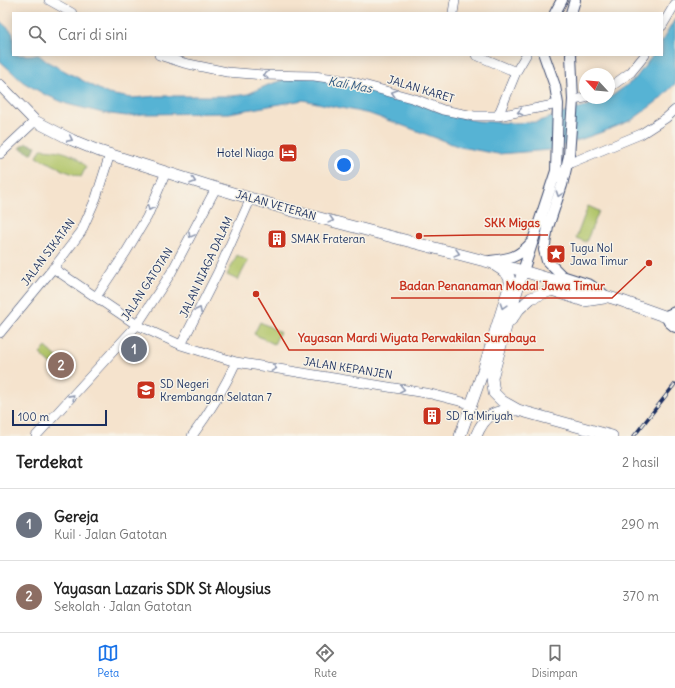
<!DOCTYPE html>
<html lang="id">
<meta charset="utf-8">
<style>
body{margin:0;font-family:Delius,sans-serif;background:#f6f6f6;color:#222}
.compass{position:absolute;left:579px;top:68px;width:36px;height:36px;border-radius:50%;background:#fff;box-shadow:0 2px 10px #0003;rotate:296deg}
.scale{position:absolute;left:12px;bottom:10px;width:95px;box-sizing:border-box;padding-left:4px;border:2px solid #1b2f5e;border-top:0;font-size:11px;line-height:14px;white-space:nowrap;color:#1b2f5e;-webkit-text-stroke:3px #f7f3e8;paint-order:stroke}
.you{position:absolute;left:344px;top:165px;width:14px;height:14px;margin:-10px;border:3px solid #fff;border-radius:50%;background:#1a73e8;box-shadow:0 0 0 6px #1a73e833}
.badge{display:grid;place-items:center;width:26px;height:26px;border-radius:50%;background:#1a73e8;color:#fff;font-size:13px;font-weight:700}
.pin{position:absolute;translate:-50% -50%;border:2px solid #fff;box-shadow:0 1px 4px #0006}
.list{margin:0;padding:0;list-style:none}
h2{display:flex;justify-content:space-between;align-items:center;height:52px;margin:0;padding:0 16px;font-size:17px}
h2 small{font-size:13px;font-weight:400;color:#767676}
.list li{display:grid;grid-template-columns:26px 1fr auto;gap:12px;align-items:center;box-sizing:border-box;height:72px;padding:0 16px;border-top:1px solid #e0e0e0}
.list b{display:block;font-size:15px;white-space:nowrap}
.list p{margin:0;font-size:13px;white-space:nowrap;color:#767676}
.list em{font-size:13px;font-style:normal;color:#767676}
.icon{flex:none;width:22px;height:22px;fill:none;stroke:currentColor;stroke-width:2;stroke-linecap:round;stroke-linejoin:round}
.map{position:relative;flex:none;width:675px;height:436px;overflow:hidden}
.search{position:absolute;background:#fff;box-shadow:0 2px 10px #0003;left:12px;right:12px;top:12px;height:44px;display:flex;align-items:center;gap:10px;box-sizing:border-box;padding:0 14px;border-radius:0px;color:#767676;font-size:15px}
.sheet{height:196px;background:#fff}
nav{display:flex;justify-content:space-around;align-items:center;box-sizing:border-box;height:56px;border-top:1px solid #e0e0e0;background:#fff;font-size:11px;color:#767676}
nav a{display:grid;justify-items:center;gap:2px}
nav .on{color:#1a73e8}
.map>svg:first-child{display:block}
</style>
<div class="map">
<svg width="675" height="436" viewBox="0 0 675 436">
<rect width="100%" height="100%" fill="#f7f3e8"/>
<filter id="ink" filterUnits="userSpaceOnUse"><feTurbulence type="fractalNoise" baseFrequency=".025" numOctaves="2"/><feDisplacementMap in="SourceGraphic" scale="8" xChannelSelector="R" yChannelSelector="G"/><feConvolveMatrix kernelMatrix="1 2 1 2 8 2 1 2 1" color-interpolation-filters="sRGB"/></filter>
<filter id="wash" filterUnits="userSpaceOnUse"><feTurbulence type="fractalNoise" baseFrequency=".012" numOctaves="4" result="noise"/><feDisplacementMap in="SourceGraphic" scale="16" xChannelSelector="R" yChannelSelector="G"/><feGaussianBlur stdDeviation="0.9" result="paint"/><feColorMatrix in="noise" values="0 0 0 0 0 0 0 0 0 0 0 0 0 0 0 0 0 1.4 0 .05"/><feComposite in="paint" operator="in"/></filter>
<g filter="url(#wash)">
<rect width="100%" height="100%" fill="#f5e3cd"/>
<path fill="#b1c569" stroke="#667a64" d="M 41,149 C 60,150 73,152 86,167 L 81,177 L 60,169 L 60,168 L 37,157 Z
M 588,206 L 599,211 L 586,242 L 576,238 Z
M 237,255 L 248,261 L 238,280 L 227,275 Z
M 260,322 L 280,332 L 274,344 L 254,334 Z
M 46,347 L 59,359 L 53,366 L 40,354 Z"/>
<path fill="#8caa5d" stroke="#546c5e" d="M 27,143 L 36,146 L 32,154 L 20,148 Z"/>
<path fill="#56b3d4" stroke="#387199" d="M 675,19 L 675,84 L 659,100 L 632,120 L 605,131 L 550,150 L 498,154 L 460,147 L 404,126 L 370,114 L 303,100 L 229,113 L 143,114 L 127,116 L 103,113 L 67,104 L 44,94 L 23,82 L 0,61 L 0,21 L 13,33 L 13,55 L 39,55 L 46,61 L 108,94 L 132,98 L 158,96 L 233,96 L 248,94 L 268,85 L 288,78 L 316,77 L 383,92 L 447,114 L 478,121 L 512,123 L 536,122 L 608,99 L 635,79 L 653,55 L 662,55 L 662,41 Z"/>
</g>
<g filter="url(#ink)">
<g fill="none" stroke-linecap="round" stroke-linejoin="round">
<g stroke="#3c4a6f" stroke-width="10">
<path id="tertiary" d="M 49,0 L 72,13
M 453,13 L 455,0
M 662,26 L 675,4
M 159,55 L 184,63 L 227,72 L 263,75 L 314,76 L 349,81 L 415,99 L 443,110 L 474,116 L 498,116 L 558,104
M 476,55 L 516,72
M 609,88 L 631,72 L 645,55
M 573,100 L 585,98
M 498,116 L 516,72 L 526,55
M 0,154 L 35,121
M 568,164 L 641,134 L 666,118 L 675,110
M 53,268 L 137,325 L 181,345 L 236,362 L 431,394 L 471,404
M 96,297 L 126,252 L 147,217 L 166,172
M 0,333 L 56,265 L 81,232 L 96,198 L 110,154
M 181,345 L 218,272 L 251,198
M 36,436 L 137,325 L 171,273 L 216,188
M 192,436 C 209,413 224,389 236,362"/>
</g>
<g stroke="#3c4a6f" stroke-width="12">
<path id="secondary" d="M 555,13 L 562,0
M 571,13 L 575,0
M 571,55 L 573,100 L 569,156 L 562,185 L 548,227 L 544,250 L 547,261 L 562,276 L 590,285 L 603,294
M 490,261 C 509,259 518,258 532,242
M 523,271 L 556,171 L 558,104 L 555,86 L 544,55
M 675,312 L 666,316 L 669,322 L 675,327"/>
</g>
<g stroke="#3c4a6f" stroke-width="12">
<path id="primary" d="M 0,85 L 35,121 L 72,140 L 99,151 L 216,188 L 293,211 L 523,271 L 622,301 L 675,320
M 523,271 L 506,327 L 492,378 L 494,393 L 502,401 L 518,410 L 612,436
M 511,320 L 519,309 L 531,298 L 552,290 L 584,301 L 604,298
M 460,436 L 482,374 L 510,284 C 511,274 502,270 496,266
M 476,436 C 485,414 495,410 517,410"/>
</g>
<use href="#tertiary" stroke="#fff" stroke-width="9"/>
<use href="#secondary" stroke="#fff" stroke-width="10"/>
<use href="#primary" stroke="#fff" stroke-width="11"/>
<g stroke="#1b2f5e" stroke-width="3.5">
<path id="rail" d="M 634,436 L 675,384"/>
</g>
<use href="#rail" stroke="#f7f3e8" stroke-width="2" stroke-dasharray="6" stroke-linecap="butt"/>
</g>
<defs><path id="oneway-chevron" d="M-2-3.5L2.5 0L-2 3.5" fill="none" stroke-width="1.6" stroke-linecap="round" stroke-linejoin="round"/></defs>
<g stroke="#8d97ae">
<use href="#oneway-chevron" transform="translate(266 75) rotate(-178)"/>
<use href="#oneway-chevron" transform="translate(394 93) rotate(-164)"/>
<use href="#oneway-chevron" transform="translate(520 112) rotate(169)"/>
<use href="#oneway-chevron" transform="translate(70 139) rotate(26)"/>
<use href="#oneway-chevron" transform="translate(193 181) rotate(18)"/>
<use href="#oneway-chevron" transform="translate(559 194) rotate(108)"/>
<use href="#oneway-chevron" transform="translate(150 208) rotate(114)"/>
<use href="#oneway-chevron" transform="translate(331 220) rotate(15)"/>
<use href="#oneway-chevron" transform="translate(191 235) rotate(118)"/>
<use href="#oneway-chevron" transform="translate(457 253) rotate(15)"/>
<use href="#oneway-chevron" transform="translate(503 306) rotate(108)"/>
<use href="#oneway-chevron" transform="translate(199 310) rotate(-63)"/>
<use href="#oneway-chevron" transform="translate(274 368) rotate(10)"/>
<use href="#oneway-chevron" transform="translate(402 389) rotate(10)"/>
<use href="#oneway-chevron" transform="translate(72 397) rotate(-48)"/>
</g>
</g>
<defs>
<g id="hotel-square" transform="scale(1)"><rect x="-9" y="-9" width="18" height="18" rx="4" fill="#c8321e" stroke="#f7f3e8"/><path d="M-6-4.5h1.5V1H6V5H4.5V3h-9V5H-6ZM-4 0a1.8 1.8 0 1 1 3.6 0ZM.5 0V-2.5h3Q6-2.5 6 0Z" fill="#fff"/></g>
<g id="building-square" transform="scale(1)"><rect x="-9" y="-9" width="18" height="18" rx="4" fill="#c8321e" stroke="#f7f3e8"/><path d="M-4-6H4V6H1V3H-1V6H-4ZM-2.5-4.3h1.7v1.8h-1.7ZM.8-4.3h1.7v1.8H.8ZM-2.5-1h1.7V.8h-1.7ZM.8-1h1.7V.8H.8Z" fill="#fff"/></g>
<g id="sight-square" transform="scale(1)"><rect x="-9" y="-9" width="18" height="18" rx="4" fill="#c8321e" stroke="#f7f3e8"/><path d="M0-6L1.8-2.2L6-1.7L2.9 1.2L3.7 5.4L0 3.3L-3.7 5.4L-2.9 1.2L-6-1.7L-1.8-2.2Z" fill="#fff"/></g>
<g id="school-square" transform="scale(1)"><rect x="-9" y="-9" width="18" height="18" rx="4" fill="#c8321e" stroke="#f7f3e8"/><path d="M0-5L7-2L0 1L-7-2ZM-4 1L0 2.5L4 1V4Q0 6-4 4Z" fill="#fff"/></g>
</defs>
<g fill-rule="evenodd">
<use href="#hotel-square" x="288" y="153"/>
<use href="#building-square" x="277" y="239"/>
<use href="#sight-square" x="556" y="254"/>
<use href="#school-square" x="146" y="390"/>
<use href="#building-square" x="432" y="416"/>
</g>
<g text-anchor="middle" stroke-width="3" stroke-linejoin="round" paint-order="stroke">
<g font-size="11" fill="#1b2f5e" stroke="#f7f3e8">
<text transform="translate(421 89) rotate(17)" y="4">JALAN KARET</text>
<text transform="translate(276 205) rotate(16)" y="4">JALAN VETERAN</text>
<text transform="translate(48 252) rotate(-53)" y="4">JALAN SIKATAN</text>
<text transform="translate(206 267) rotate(-65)" y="4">JALAN NIAGA DALAM</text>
<text transform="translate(147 284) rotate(-57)" y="4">JALAN GATOTAN</text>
<text transform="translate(348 368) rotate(9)" y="4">JALAN KEPANJEN</text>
</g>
<g font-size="11" fill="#1b2f5e" stroke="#f7f3e8" text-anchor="start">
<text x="274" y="157" text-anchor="end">Hotel Niaga</text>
<text x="291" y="243">SMAK Frateran</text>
<text x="570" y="252">Tugu Nol<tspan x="570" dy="13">Jawa Timur</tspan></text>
<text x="160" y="388">SD Negeri<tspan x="160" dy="13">Krembangan Selatan 7</tspan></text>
<text x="446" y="420">SD Ta'Miriyah</text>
</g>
<g font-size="12" font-style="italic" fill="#2d5781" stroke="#f7f3e8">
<text transform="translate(350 85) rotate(10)" y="4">Kali Mas</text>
</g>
</g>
<path fill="none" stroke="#c8321e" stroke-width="1.5" d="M419 236L476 235H548M649 263L612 298H391M256 294L289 350H544"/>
<g fill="#c8321e" stroke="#f7f3e8" stroke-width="1.5">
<circle cx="419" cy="236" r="4"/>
<circle cx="649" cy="263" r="4"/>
<circle cx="256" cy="294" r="4"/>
</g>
<g font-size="12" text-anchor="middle" font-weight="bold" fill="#c8321e" stroke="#f7f3e8" stroke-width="3" stroke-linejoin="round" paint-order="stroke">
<text x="512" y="227">SKK Migas</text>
<text x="502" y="290">Badan Penanaman Modal Jawa Timur</text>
<text x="417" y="342">Yayasan Mardi Wiyata Perwakilan Surabaya</text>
</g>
</svg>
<svg class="compass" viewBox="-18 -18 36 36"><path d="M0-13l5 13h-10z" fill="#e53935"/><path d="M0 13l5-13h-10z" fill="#767676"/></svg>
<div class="scale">100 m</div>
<div class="you"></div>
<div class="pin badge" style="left:134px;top:349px;background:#6b7280">1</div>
<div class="pin badge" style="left:61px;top:365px;background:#8d6e63">2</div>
<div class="search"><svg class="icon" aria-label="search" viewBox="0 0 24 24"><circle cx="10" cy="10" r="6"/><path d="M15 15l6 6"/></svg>Cari di sini</div>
</div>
<section class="sheet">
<h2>Terdekat<small>2 hasil</small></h2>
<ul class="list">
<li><span class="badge" style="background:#6b7280">1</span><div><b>Gereja</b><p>Kuil · Jalan Gatotan</p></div><em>290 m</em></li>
<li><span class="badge" style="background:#8d6e63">2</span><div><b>Yayasan Lazaris SDK St Aloysius</b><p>Sekolah · Jalan Gatotan</p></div><em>370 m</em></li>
</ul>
</section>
<nav>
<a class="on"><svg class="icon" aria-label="map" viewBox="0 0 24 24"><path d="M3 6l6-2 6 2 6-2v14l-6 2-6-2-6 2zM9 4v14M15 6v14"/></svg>Peta</a>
<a><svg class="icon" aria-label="directions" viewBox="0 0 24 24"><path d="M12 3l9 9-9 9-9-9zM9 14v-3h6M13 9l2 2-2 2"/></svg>Rute</a>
<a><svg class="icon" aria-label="saved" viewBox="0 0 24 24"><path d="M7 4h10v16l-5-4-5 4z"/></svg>Disimpan</a>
</nav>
